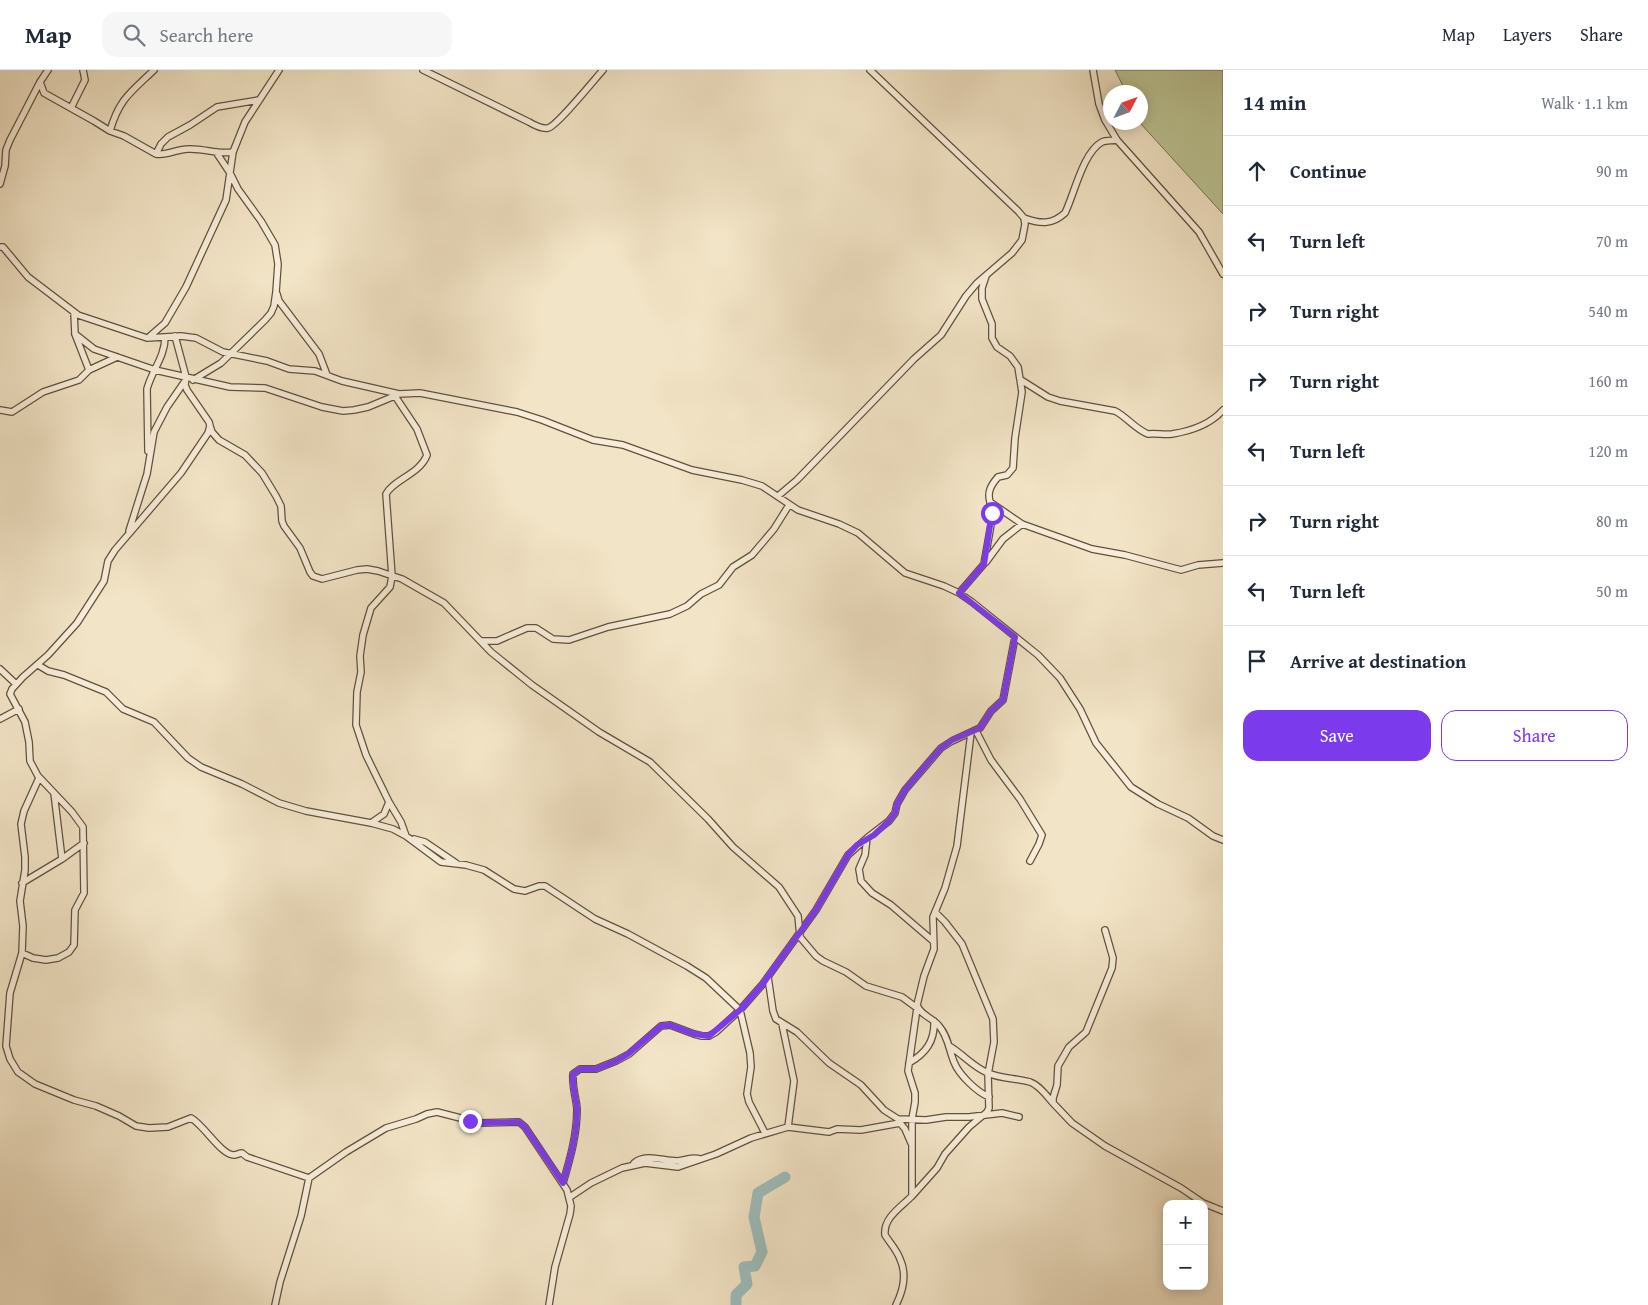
<!DOCTYPE html>
<meta charset="utf-8">
<style>
body{margin:0;font-family:"Gentium Book Plus",serif;background:#f6f6f7;color:#1f2937}
.controls{position:absolute;right:15px;bottom:15px;display:grid;overflow:hidden;border-radius:10px;box-shadow:0 2px 12px #0003}
.controls button{width:45px;height:45px;display:grid;place-items:center;padding:0;border:0;border-bottom:1px solid #e0e1e3;background:#fff;color:#1f2937;font:25px sans-serif}
.compass{position:absolute;left:1103px;top:15px;width:45px;height:45px;border-radius:50%;background:#fff;box-shadow:0 2px 12px #0003;rotate:49deg}
.stop{position:absolute;width:15px;height:15px;margin:-11px;border:4px solid #7c3aed;border-radius:50%;background:#fff}
.stop.end{background:#7c3aed;border-color:#fff;box-shadow:0 1px 5px #0008}
.list{margin:0;padding:0;list-style:none}
h2{display:flex;justify-content:space-between;align-items:center;height:65px;margin:0;padding:0 20px;font-size:21px}
h2 small{font-size:16px;font-weight:400;color:#747a83}
.list li{display:grid;grid-template-columns:32px 1fr auto;gap:15px;align-items:center;box-sizing:border-box;height:70px;padding:0 20px;border-top:1px solid #e0e1e3}
.list b{display:block;font-size:19px;white-space:nowrap}
.list em{font-size:16px;font-style:normal;color:#747a83}
.actions{display:flex;gap:10px;padding:15px 20px}
.actions a{flex:1;padding:11px 0;border:1px solid #7c3aed;border-radius:15px;text-align:center;font-size:18px;color:#7c3aed}
.actions .main{background:#7c3aed;color:#fff}
.icon{flex:none;width:28px;height:28px;fill:none;stroke:currentColor;stroke-width:2;stroke-linecap:round;stroke-linejoin:round}
.map{position:relative;flex:none;width:1223px;height:1235px;overflow:hidden}
header{display:flex;align-items:center;gap:30px;box-sizing:border-box;height:70px;padding:0 25px;background:#fff;border-bottom:1px solid #e0e1e3}
header strong{font-size:24px}
nav{display:flex;gap:28px;margin-inline-start:auto;font-size:18px}
.search{width:350px;height:45px;background:#f6f6f7;display:flex;align-items:center;gap:12px;box-sizing:border-box;padding:0 18px;border-radius:15px;color:#747a83;font-size:19px}
main{display:flex}
aside{flex:1;background:#fff}
.map>svg:first-child{display:block}
</style>
<header>
<strong>Map</strong>
<div class="search"><svg class="icon" aria-label="search" viewBox="0 0 24 24"><circle cx="10" cy="10" r="6"/><path d="M15 15l6 6"/></svg>Search here</div>
<nav><a>Map</a><a>Layers</a><a>Share</a></nav>
</header>
<main>
<div class="map">
<svg width="1223" height="1235" viewBox="0 0 1223 1235">
<rect width="100%" height="100%" fill="#f2e4c6"/>
<filter id="stains"><feTurbulence type="fractalNoise" baseFrequency=".004" numOctaves="4"/><feColorMatrix values="0 0 0 0 .2 0 0 0 0 .09 0 0 0 0 .02 0 0 0 .5 -.17"/></filter>
<radialGradient id="worn" r=".72"><stop offset=".6" stop-color="#630" stop-opacity="0"/><stop offset="1" stop-color="#630" stop-opacity=".3"/></radialGradient>
<path fill="#bcc494" stroke="#777250" d="M 1115,0 L 1223,0 L 1223,144 L 1141,54 L 1140,22 L 1126,22 Z"/>
<g fill="none" stroke-linecap="round" stroke-linejoin="round">
<path stroke="#9dbdbc" stroke-width="11" d="M 736,1235 L 736,1225 L 747,1214 L 744,1197 L 755,1196 L 762,1182 L 754,1147 L 758,1123 L 785,1107"/>
<g stroke="#62513a" stroke-width="8">
<path id="minor" d="M 423,0 L 529,52 C 534,55 542,59 548,58 C 557,56 594,10 603,0
M 1093,0 L 1099,34 L 1105,50 L 1117,70 L 1199,162 L 1223,204
M 40,12 L 44,23 L 94,51 L 110,61 L 124,66 L 156,84 C 167,86 177,79 188,79 C 204,78 218,85 233,82
M 71,38 L 85,10 L 83,0
M 110,61 C 119,29 131,22 154,0
M 156,84 L 161,74 L 168,67 L 190,55 L 217,37 L 259,30
M 0,114 L 5,96 L 6,80 L 10,70 L 40,12 L 48,0
M 1024,148 C 1040,154 1052,155 1065,143 C 1074,125 1083,82 1102,72 C 1106,70 1112,71 1117,70
M 0,177 L 3,177 L 28,207 L 78,245 L 147,268 L 181,266 L 196,268 L 223,282 L 267,291 L 289,299 L 315,301 L 342,311 L 399,324 L 420,323 L 517,342 L 542,350 L 593,370 L 623,375 L 692,400 L 742,410 L 762,416 L 798,440 L 839,454 L 858,463 L 905,503 L 944,516 L 959,523 L 972,532 L 1038,585 L 1060,608 L 1080,639 L 1096,673 L 1131,717 L 1158,734 L 1188,748 L 1213,766 L 1223,770
M 986,206 L 982,218 L 982,229 L 992,254 L 992,268 L 997,277 L 1010,286 L 1018,297 L 1022,322 L 1015,368 L 1013,398 L 1007,405 L 998,407 C 991,415 987,422 990,432 L 1022,454 L 1092,479 L 1125,485 L 1181,500 L 1198,495 L 1223,493
M 277,224 L 279,231 L 319,284 L 327,305
M 75,264 L 94,279 L 155,300 L 230,317 L 265,318 L 322,337 L 343,341 L 354,340 L 368,337 L 397,325
M 150,266 L 165,253 L 186,217 L 226,130 L 233,82 L 245,52 L 279,0
M 175,266 L 186,307 L 185,315 L 187,320 L 209,352 L 210,356 L 208,363 L 181,403 L 115,480 L 108,491 L 104,511 L 77,553 L 48,585 L 23,607 L 12,619 L 10,624 L 25,652 L 29,672 L 30,691 L 39,708 L 24,741 L 21,754 L 25,787 L 25,800 L 20,831 L 23,856 L 22,883 L 10,923 L 6,976 L 10,989 L 18,1002 L 35,1014 L 74,1030 L 96,1036 L 119,1046 L 136,1056 L 149,1058 L 168,1057 L 191,1048 C 204,1055 221,1085 234,1085 C 237,1085 239,1083 242,1083 L 247,1087 L 309,1108
M 89,300 L 117,287
M 193,310 L 221,293 L 265,250 L 271,243 L 274,236 L 276,222 L 278,194 L 275,175 L 261,151 L 238,119 L 230,103 L 216,82
M 1021,310 L 1048,327 L 1060,331 L 1115,341 C 1127,347 1135,359 1148,364 C 1156,363 1164,365 1172,364 C 1191,361 1210,355 1223,340
M 0,340 L 12,342 L 43,322 L 79,310 L 89,300 L 75,264 L 74,243
M 210,356 L 212,362 L 219,370 L 245,385 L 262,403 L 276,426 L 281,436 L 282,451 L 284,456 L 300,478 L 310,502 L 313,506 L 322,509 L 357,500 L 367,499 L 378,501 L 402,509 L 444,533 L 491,582 L 532,615 L 599,662 L 650,692 L 708,749 L 733,777 L 779,817 L 798,846 L 800,867 L 816,886 L 823,891 L 846,902 L 866,916 L 902,927 L 917,938 L 908,1001 L 915,1023 L 915,1032 L 912,1049 L 912,1126 C 901,1137 883,1148 885,1165 C 890,1173 897,1180 900,1189 C 907,1204 903,1221 896,1235
M 148,381 L 147,319 C 152,300 165,287 165,267
M 778,426 L 797,410 L 914,289 L 941,265 L 966,226 L 977,213 L 1012,183 L 1022,170 L 1025,154 L 1024,148 L 1018,141 L 870,0
M 129,461 L 147,404 L 154,362 L 167,337 L 185,311
M 986,492 L 1003,469 L 1022,454
M 959,523 L 984,494 L 992,449 L 990,433
M 482,571 L 497,571 L 527,558 L 536,558 L 553,569 L 569,570 L 608,557 L 670,544 L 687,536 L 701,524 L 719,515 L 733,497 L 752,485 L 774,459 L 789,435
M 38,595 L 48,601 L 64,605 L 106,622 L 123,639 L 154,652 L 188,688 L 201,697 L 242,714 L 279,733 L 306,741 L 371,753 L 393,759 L 406,766 L 441,792 L 466,795 L 484,800 L 514,819 L 525,821 L 539,816 L 545,816 L 595,849 L 628,864 L 687,896 L 706,908 L 740,940 L 750,983 L 751,997 L 747,1024 L 749,1032 L 765,1063
M 0,599 L 16,614
M 0,649 L 19,639
M 976,661 L 991,690 L 1020,729 L 1042,765 L 1039,774 L 1030,791
M 971,663 L 957,776 L 945,818 L 933,847 L 934,879 L 924,906 L 917,935 C 920,945 933,948 939,956 C 948,966 949,980 954,992 C 959,1005 977,1022 989,1027
M 54,723 L 62,789
M 389,732 L 401,752 L 406,766
M 371,753 L 384,744 L 389,732 L 366,685 L 356,655 L 357,622 L 361,602 L 360,586 L 363,565 L 371,538 L 390,517 L 392,506 L 386,424 C 393,410 420,404 427,385 L 417,359 L 395,326
M 414,769 L 425,772 L 456,793
M 22,813 L 62,789 L 84,773
M 1105,860 L 1113,888 L 1112,898 L 1086,962 L 1069,977 L 1058,996 L 1057,1015 L 1053,1028 L 1053,1033 L 1072,1053 L 1105,1076 L 1181,1118 L 1203,1133 L 1223,1141
M 933,871 L 891,835 L 872,823 L 861,811 L 859,799 L 865,785 L 867,768 L 889,751 L 895,743 L 897,734 L 905,720 L 941,678 L 952,671 L 980,658 L 991,641 L 1003,630 L 1015,567
M 22,883 L 33,888 L 46,890 L 58,888 L 69,882 L 74,875 L 75,840 L 84,823 L 83,757 L 72,742 L 38,706
M 768,907 L 773,941 L 776,949 L 797,962 L 829,993 L 861,1015 L 884,1040 L 898,1049 L 901,1054
M 782,954 L 794,1011 L 788,1057
M 949,976 C 963,984 973,997 988,1003 C 1001,1009 1016,1008 1030,1012 C 1039,1015 1047,1026 1053,1033
M 909,993 C 926,983 935,971 934,951
M 898,1049 L 926,1050 L 946,1047 L 969,1047 L 1002,1043 L 1019,1047
M 634,1093 C 646,1083 663,1091 677,1091 C 685,1091 692,1086 700,1089
M 563,1113 C 570,1089 577,1065 577,1039 C 576,1027 572,1017 573,1004 L 580,999 L 596,999 L 616,991 L 629,984 L 661,956 L 670,955 L 694,964 L 702,966 L 709,966 L 716,962 L 740,940 L 762,915 L 816,840 L 848,785 L 867,768
M 912,1126 L 937,1098 L 945,1084 L 969,1057 L 987,1042 L 989,1038 L 988,1004 L 994,972 L 993,949 L 962,874 L 945,852 L 935,842
M 570,1127 L 591,1113 L 622,1098 L 645,1093 L 678,1097 L 716,1084 L 751,1068 L 788,1057 L 829,1062 L 837,1059 L 861,1060 L 900,1053 L 905,1059 L 911,1073
M 275,1235 L 280,1212 L 301,1146 L 309,1108 L 346,1082 L 386,1058 L 416,1049 L 427,1044 L 437,1042 L 480,1053 L 519,1052 L 525,1057 L 567,1120 L 571,1136 L 570,1144 L 555,1197 L 549,1235"/>
</g>
<use href="#minor" stroke="#f7edda" stroke-width="5.5"/>
</g>
<g fill="none" stroke-linecap="round" stroke-linejoin="round">
<path stroke="#7c3aed" stroke-width="6" d="M 470,1051 L 480,1053 L 519,1052 L 525,1057 L 563,1113 C 570,1089 577,1065 577,1039 C 576,1027 572,1017 573,1004 L 580,999 L 596,999 L 616,991 L 628,984 L 661,956 L 670,955 L 694,964 L 709,966 L 740,940 L 762,915 L 816,840 L 848,785 L 857,775 L 874,765 L 889,751 L 895,743 L 897,734 L 905,720 L 932,688 L 941,678 L 952,670 L 980,658 L 991,641 L 1003,630 L 1015,567 L 959,523 L 984,494 L 992,443"/>
</g>
<rect width="100%" height="100%" filter="url(#stains)"/>
<rect width="100%" height="100%" fill="url(#worn)"/>
</svg>
<div class="controls">
<button>+</button>
<button>−</button>
</div>
<svg class="compass" viewBox="-18 -18 36 36"><path d="M0-13l5 13h-10z" fill="#e53935"/><path d="M0 13l5-13h-10z" fill="#747a83"/></svg>
<div class="stop" style="left:992px;top:443px"></div>
<div class="stop end" style="left:470px;top:1051px"></div>
</div>
<aside>
<h2>14 min<small>Walk · 1.1 km</small></h2>
<ul class="list">
<li><svg class="icon" aria-label="ahead" viewBox="0 0 24 24"><path d="M12 20V5M6 11l6-6 6 6"/></svg><div><b>Continue</b></div><em>90 m</em></li>
<li><svg class="icon" aria-label="left" viewBox="0 0 24 24"><path d="M17 20v-9H6M10 6l-5 5 5 5"/></svg><div><b>Turn left</b></div><em>70 m</em></li>
<li><svg class="icon" aria-label="right" viewBox="0 0 24 24"><path d="M7 20v-9h11M14 6l5 5-5 5"/></svg><div><b>Turn right</b></div><em>540 m</em></li>
<li><svg class="icon" aria-label="right" viewBox="0 0 24 24"><path d="M7 20v-9h11M14 6l5 5-5 5"/></svg><div><b>Turn right</b></div><em>160 m</em></li>
<li><svg class="icon" aria-label="left" viewBox="0 0 24 24"><path d="M17 20v-9H6M10 6l-5 5 5 5"/></svg><div><b>Turn left</b></div><em>120 m</em></li>
<li><svg class="icon" aria-label="right" viewBox="0 0 24 24"><path d="M7 20v-9h11M14 6l5 5-5 5"/></svg><div><b>Turn right</b></div><em>80 m</em></li>
<li><svg class="icon" aria-label="left" viewBox="0 0 24 24"><path d="M17 20v-9H6M10 6l-5 5 5 5"/></svg><div><b>Turn left</b></div><em>50 m</em></li>
<li><svg class="icon" aria-label="arrive" viewBox="0 0 24 24"><path d="M6 21V4h12l-3 4 3 4H6"/></svg><div><b>Arrive at destination</b></div></li>
</ul>
<div class="actions"><a class="main">Save</a><a>Share</a></div>
</aside>
</main>
